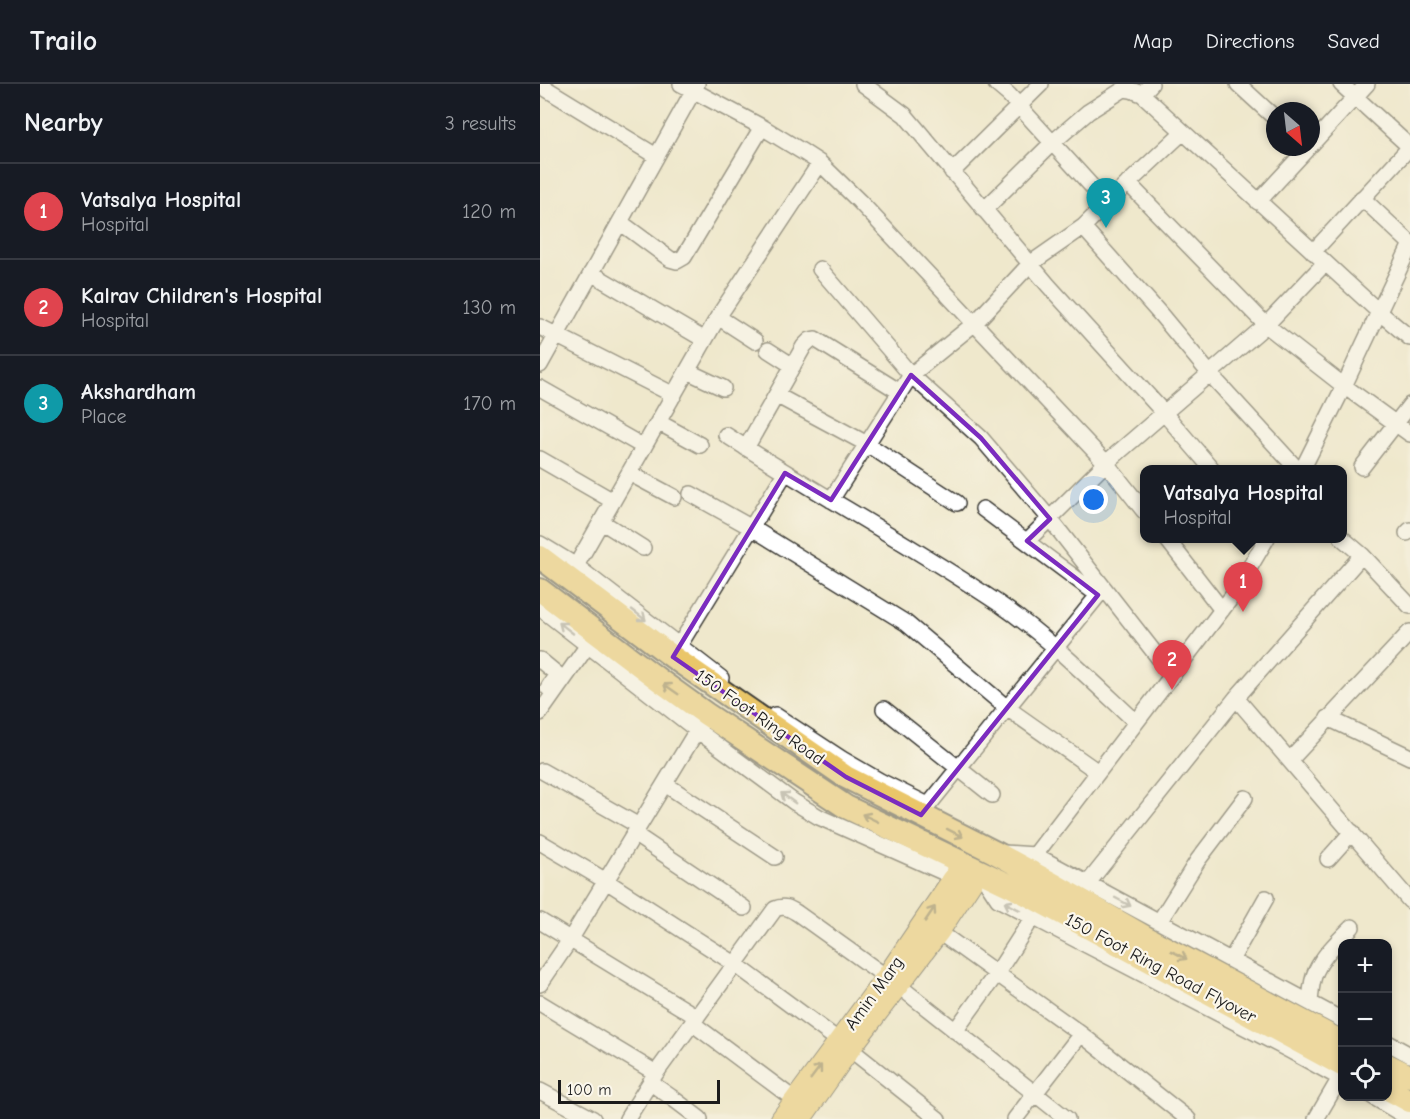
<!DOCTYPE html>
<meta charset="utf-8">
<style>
body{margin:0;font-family:"Comic Neue",sans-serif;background:#20242c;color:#f1f3f6}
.controls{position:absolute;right:18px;bottom:18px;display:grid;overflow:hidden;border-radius:12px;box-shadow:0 3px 9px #0003}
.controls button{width:54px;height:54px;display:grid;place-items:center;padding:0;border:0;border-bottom:2px solid #363941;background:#171b24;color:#f1f3f6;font:30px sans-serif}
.compass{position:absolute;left:726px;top:18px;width:54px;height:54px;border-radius:50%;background:#171b24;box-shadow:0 3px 9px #0003;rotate:152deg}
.scale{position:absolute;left:18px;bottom:15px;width:162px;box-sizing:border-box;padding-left:6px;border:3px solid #1c1c1c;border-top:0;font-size:16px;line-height:21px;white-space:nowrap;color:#1c1c1c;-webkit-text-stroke:4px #fbf7ec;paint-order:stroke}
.you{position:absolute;left:554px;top:416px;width:21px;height:21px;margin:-15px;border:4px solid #fff;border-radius:50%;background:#1a73e8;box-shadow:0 0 0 9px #1a73e833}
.badge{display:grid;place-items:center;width:39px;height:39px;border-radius:50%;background:#d690ce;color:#fff;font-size:20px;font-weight:700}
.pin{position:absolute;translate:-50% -50px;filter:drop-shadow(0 2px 3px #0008)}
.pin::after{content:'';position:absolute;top:32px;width:21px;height:18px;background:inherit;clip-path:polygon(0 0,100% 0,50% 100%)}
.popup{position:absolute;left:600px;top:381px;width:207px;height:78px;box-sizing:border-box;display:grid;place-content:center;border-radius:12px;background:#171b24;filter:drop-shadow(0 2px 4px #0005);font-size:20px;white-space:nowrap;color:#9ea1a6}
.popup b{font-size:22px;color:#f1f3f6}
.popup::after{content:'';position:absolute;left:50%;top:100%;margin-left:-12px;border:12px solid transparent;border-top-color:#171b24}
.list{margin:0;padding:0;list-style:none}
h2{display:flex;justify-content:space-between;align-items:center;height:78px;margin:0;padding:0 24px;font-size:26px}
h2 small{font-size:20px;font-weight:400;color:#9ea1a6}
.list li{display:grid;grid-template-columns:39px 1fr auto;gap:18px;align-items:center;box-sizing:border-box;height:96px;padding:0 24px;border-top:2px solid #363941}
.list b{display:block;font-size:22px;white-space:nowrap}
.list p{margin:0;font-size:20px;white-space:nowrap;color:#9ea1a6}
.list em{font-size:20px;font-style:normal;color:#9ea1a6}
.icon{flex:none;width:33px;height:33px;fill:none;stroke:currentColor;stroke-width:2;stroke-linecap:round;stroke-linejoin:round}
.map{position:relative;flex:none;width:870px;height:1035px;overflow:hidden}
header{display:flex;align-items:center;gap:36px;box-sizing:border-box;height:84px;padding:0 30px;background:#171b24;border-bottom:2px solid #363941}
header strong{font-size:28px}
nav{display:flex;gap:33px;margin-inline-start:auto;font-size:21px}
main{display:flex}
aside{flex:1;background:#171b24}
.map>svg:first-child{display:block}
</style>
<header>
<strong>Trailo</strong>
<nav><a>Map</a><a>Directions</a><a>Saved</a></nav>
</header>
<main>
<aside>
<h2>Nearby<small>3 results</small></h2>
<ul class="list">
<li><span class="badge" style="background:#e0444e">1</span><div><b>Vatsalya Hospital</b><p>Hospital</p></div><em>120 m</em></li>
<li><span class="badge" style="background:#e0444e">2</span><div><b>Kalrav Children's Hospital</b><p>Hospital</p></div><em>130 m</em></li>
<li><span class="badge" style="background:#0f9aa8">3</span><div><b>Akshardham</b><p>Place</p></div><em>170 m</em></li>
</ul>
</aside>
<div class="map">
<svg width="870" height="1035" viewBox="0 0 870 1035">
<rect width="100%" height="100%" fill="#fbf7ec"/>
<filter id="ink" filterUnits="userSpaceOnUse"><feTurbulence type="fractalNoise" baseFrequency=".0167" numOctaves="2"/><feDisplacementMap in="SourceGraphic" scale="12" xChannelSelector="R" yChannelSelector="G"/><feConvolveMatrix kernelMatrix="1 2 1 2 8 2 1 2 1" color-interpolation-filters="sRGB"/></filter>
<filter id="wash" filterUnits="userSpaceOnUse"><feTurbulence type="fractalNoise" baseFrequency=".008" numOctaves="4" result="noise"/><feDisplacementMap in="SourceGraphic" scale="24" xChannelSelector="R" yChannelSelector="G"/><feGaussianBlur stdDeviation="1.35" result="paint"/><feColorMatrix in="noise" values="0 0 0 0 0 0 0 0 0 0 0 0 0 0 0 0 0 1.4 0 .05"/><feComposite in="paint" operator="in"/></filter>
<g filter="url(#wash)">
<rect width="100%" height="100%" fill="#efe8cc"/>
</g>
<g filter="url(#ink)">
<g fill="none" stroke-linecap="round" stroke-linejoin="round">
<g stroke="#3c3b36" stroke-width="18">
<path id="minor" d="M 141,0 L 222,43 L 263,68 L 280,79 L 319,117 L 566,379 L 604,427
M 323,0 L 365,31 L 508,201 L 624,329 L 673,386
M 456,0 L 469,11 L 567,119 L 543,143 L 621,231 L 670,290 L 758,386
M 611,0 L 602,10 L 839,228 L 870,254
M 698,0 L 735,34
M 801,0 L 870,63
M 0,1 L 116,72
M 771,61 L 827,0
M 412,88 L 501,0
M 588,99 L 726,241 L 785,179
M 822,114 L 870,159
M 718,118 L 769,63
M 567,119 L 643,48
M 444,126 L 512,59 L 548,28 L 584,5 L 591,6 L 602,10
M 80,138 L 130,175 L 137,177 L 144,173 L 222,43
M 773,168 L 870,63
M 280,185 L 371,291 L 441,354 L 510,435 L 632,591
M 51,189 L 165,256
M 178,233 L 215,257
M 0,243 L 134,311
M 228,266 L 253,282
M 0,281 L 157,0
M 147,287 L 183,304
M 0,304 L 104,363
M 236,311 L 327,360 L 417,419
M 118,338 L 160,361
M 186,351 C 276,409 370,460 458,519 C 508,553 552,597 596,638
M 206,364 L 264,262 L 270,256 L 275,255 L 360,308
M 0,375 L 73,417
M 822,383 L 870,321
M 762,386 L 804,302 L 870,162
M 89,389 L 134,413
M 151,410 L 212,444 L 366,539 L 467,624 L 558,688
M 291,416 L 371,291 L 435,239 L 490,180 L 543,143
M 443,425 L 558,511
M 62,438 L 103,464
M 867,449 L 870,446
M 626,454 L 682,526
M 802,454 L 822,471 L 870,522
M 487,457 L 566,379 L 726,241 L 804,302 L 870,350
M 0,460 L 36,482 L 181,594
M 29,494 L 178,233 L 280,79
M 0,524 L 158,647 L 254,718 L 279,733 L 414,793
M 134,570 L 245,389
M 0,576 L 17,590 L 8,604
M 696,614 L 822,471
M 344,625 L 452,711
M 0,629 L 48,561
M 235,631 L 302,675 L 340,697 L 388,721
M 788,634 L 870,673
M 750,676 L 870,548
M 2,687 L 99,742
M 125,700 L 235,773
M 383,728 L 564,504
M 94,750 L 204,824
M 0,758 L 66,797 L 195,880 L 310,965 L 398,1035
M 463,769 L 495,771 L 802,936
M 495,771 L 694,510 L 727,454
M 788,775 L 812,748
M 441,789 L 458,815 L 749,966 L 802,995
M 548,799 L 696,614 L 870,817
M 0,837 L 157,933
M 619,838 L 658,776 L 705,714
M 399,848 L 541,950 L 475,1035
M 691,876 L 726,814
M 0,900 L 30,856 L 162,638
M 0,919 L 116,989
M 770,919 C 771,908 771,897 776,887 C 784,870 799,856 812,843
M 152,939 L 255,1016
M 415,947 L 457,889 L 493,833
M 541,950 L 648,1035
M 848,959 L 870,971
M 111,999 L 131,1013 L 160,1035
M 0,1007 L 53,1035
M 832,1012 L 870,1035
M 87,1035 L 116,989 L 235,825 C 244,821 249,824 257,829 L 359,902 L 527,1035
M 776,1035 L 800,994"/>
</g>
<g stroke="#3c3b36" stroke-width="22">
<path id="major" d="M 241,1035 L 346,893 L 414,793 L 422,779
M 261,1035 L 310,965 L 399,848 L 439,787"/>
</g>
<g stroke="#3c3b36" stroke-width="26">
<path id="highway" d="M 0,473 L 133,573 L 306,693 L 454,768 L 515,801 L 607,854 L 802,958
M 0,506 L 119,596 L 166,630 L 306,723 L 473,803 L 802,981
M 848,981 L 870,992
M 848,1005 L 870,1017"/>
</g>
<use href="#minor" stroke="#fff" stroke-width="15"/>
<use href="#major" stroke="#eac669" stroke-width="20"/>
<use href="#highway" stroke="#eac669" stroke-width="22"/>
</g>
<defs><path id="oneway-shaft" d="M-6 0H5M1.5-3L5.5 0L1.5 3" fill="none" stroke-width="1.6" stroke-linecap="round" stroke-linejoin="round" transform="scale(1.5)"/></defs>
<g stroke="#999">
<use href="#oneway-shaft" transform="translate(99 531) rotate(38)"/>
<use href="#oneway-shaft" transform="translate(26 544) rotate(-142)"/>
<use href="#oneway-shaft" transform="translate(248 714) rotate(-144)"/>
<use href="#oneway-shaft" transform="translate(583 818) rotate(28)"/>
<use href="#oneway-shaft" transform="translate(472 822) rotate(-153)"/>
</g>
<g stroke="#837142">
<use href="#oneway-shaft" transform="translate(131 605) rotate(-145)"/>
<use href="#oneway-shaft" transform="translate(330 734) rotate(-154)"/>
<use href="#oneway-shaft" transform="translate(415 749) rotate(27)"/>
<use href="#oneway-shaft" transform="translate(390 830) rotate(-56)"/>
<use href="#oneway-shaft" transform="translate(639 871) rotate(28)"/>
<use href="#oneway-shaft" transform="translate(276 988) rotate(-53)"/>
</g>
</g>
<path d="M0 0H870V1035H0ZM 371,291 L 441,354 L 510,435 L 487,457 L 558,511 L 381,731 L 306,693 L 133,573 L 245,389 L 291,416 Z" fill="#efe8cc" fill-opacity=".55" fill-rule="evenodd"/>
<path fill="none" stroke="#7b2cbf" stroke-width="4.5" stroke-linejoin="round" d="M 371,291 L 441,354 L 510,435 L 487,457 L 558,511 L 381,731 L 306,693 L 133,573 L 245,389 L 291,416 Z"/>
<g text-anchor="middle" stroke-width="4.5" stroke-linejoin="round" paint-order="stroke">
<g font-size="18" fill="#1c1c1c" stroke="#fbf7ec">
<text transform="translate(220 633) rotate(35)" y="6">150 Foot Ring Road</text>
<text transform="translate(621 884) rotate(28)" y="6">150 Foot Ring Road Flyover</text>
<text transform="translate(334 909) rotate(-54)" y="6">Amin Marg</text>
</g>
</g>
</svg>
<div class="controls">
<button>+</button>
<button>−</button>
<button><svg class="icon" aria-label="locate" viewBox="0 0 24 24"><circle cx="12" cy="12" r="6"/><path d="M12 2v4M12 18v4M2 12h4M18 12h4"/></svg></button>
</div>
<svg class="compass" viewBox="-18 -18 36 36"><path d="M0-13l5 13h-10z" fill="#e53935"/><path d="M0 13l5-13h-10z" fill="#9ea1a6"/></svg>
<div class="scale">100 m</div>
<div class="you"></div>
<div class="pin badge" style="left:703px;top:528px;background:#e0444e">1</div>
<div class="popup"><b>Vatsalya Hospital</b>Hospital</div>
<div class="pin badge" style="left:632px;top:606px;background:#e0444e">2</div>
<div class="pin badge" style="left:566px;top:144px;background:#0f9aa8">3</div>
</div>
</main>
